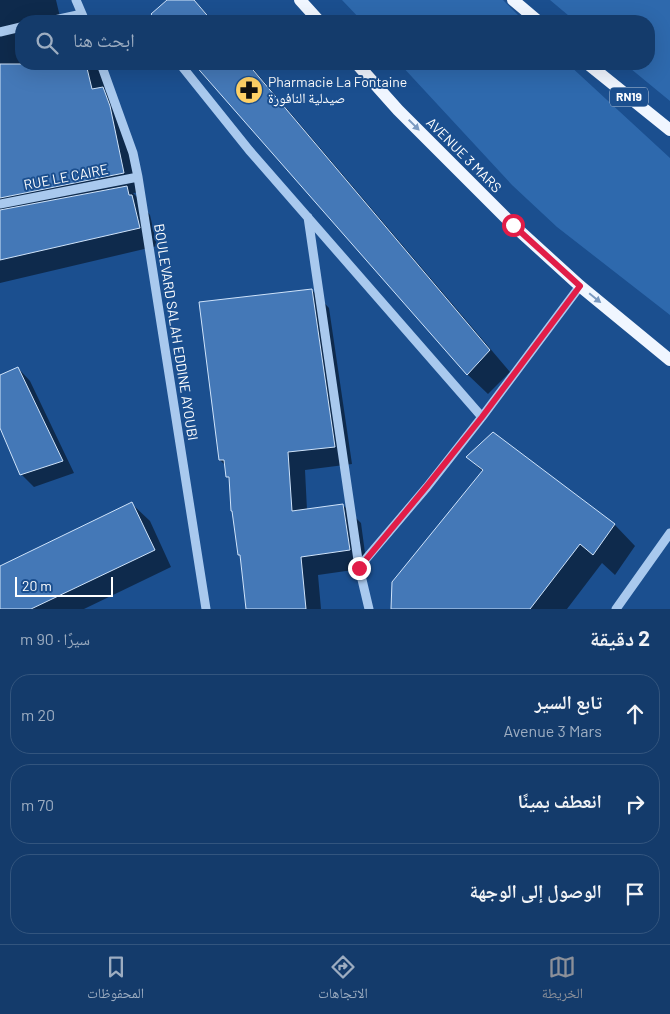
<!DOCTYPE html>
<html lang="ar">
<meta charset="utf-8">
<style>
body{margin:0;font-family:Barlow,"Noto Naskh Arabic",sans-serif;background:#214673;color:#f1f3f6;direction:rtl}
.scale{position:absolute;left:15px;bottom:12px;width:98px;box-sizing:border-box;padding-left:5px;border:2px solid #fff;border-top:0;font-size:14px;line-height:18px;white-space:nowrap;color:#fff;-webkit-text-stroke:4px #1b4f8f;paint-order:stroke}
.stop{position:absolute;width:15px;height:15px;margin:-11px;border:4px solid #e11d48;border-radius:50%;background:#fff}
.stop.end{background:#e11d48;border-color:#fff;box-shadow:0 1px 5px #0008}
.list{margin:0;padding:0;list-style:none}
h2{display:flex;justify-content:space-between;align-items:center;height:65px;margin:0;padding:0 20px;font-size:21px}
h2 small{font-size:16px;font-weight:400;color:#9dadc1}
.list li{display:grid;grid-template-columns:32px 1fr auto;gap:15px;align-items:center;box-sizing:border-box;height:80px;margin:0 10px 10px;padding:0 10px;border:1px solid #33557e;border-radius:20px}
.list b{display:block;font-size:19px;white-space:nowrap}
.list p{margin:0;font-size:16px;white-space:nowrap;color:#9dadc1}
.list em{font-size:16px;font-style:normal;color:#9dadc1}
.icon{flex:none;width:28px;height:28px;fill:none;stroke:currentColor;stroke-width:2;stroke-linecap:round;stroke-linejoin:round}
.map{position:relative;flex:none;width:670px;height:609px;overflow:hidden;direction:ltr}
.search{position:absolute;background:#143b6b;box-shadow:0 5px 20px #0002;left:15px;right:15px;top:15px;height:55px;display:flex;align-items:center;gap:12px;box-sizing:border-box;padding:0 18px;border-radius:20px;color:#9dadc1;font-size:19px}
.sheet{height:335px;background:#143b6b}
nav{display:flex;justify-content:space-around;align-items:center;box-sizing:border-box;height:70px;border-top:1px solid #33557e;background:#143b6b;font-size:14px;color:#9dadc1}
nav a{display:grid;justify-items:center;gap:2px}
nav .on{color:#8c9099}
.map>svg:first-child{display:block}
</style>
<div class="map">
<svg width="670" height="609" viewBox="0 0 670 609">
<rect width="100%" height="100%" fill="#1b4f8f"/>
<path fill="#2e69ad" d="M 342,0 L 503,0 L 524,21 L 362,21 Z
M 550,0 L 670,0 L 670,101 L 625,64 L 649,64 L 649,21 L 575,21 Z
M 400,64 L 568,64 L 670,158 L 670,315 L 557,227 L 512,185 Z"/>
<path fill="#0007" d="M 0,0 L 56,0 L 61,21 L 21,21 L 21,64 L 99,64 L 106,92 L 121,107 L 142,192 L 133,193 L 145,205 L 146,210 L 150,215 L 157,246 L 0,283 Z
M 169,0 L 194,0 L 213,21 L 159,21 L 153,14 Z
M 196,64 L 249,64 L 510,372 L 488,394 L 467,374 Z
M 312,290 L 329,308 L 352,464 L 305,470 L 307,510 L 343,505 L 361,523 L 367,568 L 318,575 L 321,609 L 247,609 L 241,556 L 239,554 L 230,479 L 227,476 L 226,466 L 220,460 Z
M 18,368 L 30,381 L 74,473 L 34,487 L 21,474 L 0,425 L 0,376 Z
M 493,434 L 615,525 L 635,546 L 615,575 L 602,563 L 567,609 L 393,609 L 394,582 L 483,472 L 468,457 Z
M 132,504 L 150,521 L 171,567 L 84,609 L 0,609 L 0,567 Z"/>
<path fill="#4478b7" stroke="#cfe3fa" d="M 167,0 L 194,0 L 212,21 L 157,21 L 151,14 Z
M 0,64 L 86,64 L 92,89 L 103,87 L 110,106 L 124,173 L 0,198 Z
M 194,64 L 248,64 L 490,350 L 467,375 Z
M 127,186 L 129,195 L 132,195 L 140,228 L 0,260 L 0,210 Z
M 312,289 L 335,447 L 288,452 L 292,511 L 343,504 L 350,550 L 301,557 L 306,609 L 246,609 L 240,555 L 238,555 L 232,511 L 231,511 L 229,477 L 226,477 L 224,460 L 219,460 L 199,302 Z
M 18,367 L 63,461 L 20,475 L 0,428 L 0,375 Z
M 493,432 L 615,524 L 593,555 L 580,544 L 530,609 L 391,609 L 392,582 L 483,470 L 466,457 Z
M 132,502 L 155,550 L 31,609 L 0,609 L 0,566 Z"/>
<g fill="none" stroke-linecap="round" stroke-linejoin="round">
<path stroke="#a9c9ee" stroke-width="9" d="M 76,0 L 85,21
M 50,21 L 82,14
M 0,32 L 21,27
M 101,64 L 133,153 L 138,177 L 206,609
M 180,64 L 249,150 L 482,417
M 0,204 L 138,177
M 308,217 L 359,567 L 369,609
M 359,567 L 427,487 L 482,417 L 580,286
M 616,609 L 670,533"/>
<path stroke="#f0f6ff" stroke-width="12" d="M 300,0 L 319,21
M 513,0 L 538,21
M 357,64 L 398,110 L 513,225 L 580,286 L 670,360
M 588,64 L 670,130"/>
</g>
<defs><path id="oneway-solid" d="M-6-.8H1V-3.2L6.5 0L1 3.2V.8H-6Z" transform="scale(1.25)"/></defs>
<g fill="#7b9ac1">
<use href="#oneway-solid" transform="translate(414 125) rotate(45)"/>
<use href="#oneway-solid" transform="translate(595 298) rotate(39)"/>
</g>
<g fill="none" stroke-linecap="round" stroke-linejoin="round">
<path stroke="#e11d48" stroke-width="6" d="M 359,568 L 427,486 L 482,417 L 580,286 L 513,225"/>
</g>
<defs>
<g id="pharmacy-disc" transform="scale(1.4375)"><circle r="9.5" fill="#ffd166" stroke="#1b4f8f"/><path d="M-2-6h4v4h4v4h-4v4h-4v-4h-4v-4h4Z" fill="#111"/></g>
</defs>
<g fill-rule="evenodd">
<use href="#pharmacy-disc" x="249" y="90"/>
</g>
<g text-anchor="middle" stroke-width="4" stroke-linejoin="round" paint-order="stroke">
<rect fill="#1b4f8f" stroke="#bbcadd" stroke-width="1" x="610" y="87.5" width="38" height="19" rx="4"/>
<g font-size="12" font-weight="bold" fill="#fff">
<text x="629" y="101">RN19</text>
</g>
<g font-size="14" fill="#fff" stroke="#1b4f8f" text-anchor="start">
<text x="268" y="87">Pharmacie La Fontaine<tspan x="268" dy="16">صيدلية النافورة</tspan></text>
</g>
<g font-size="14" fill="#fff" stroke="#1b4f8f">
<text transform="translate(464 155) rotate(45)" y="5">AVENUE 3 MARS</text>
<text transform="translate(66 177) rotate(-11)" y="5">RUE LE CAIRE</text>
<text transform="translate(176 332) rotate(81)" y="5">BOULEVARD SALAH EDDINE AYOUBI</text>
</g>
</g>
</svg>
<div class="scale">20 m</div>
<div class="stop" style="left:513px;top:225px"></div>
<div class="stop end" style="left:359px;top:568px"></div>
<div class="search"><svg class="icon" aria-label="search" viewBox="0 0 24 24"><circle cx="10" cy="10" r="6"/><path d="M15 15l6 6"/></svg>ابحث هنا</div>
</div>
<section class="sheet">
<h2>2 دقيقة<small>سيرًا · 90 m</small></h2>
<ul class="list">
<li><svg class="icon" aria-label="ahead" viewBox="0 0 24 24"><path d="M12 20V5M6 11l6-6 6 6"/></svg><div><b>تابع السير</b><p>Avenue 3 Mars</p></div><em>20 m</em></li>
<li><svg class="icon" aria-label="right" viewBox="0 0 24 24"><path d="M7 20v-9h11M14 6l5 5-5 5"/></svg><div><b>انعطف يمينًا</b></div><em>70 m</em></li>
<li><svg class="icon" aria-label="arrive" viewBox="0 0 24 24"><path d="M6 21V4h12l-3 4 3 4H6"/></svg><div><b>الوصول إلى الوجهة</b></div></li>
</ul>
</section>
<nav>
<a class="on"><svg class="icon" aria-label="map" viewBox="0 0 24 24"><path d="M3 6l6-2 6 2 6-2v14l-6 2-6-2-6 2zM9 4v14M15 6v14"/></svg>الخريطة</a>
<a><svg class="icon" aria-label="directions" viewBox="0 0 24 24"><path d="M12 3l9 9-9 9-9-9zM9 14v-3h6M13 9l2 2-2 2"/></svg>الاتجاهات</a>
<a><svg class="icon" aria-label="saved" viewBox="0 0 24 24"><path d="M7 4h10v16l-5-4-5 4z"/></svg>المحفوظات</a>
</nav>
